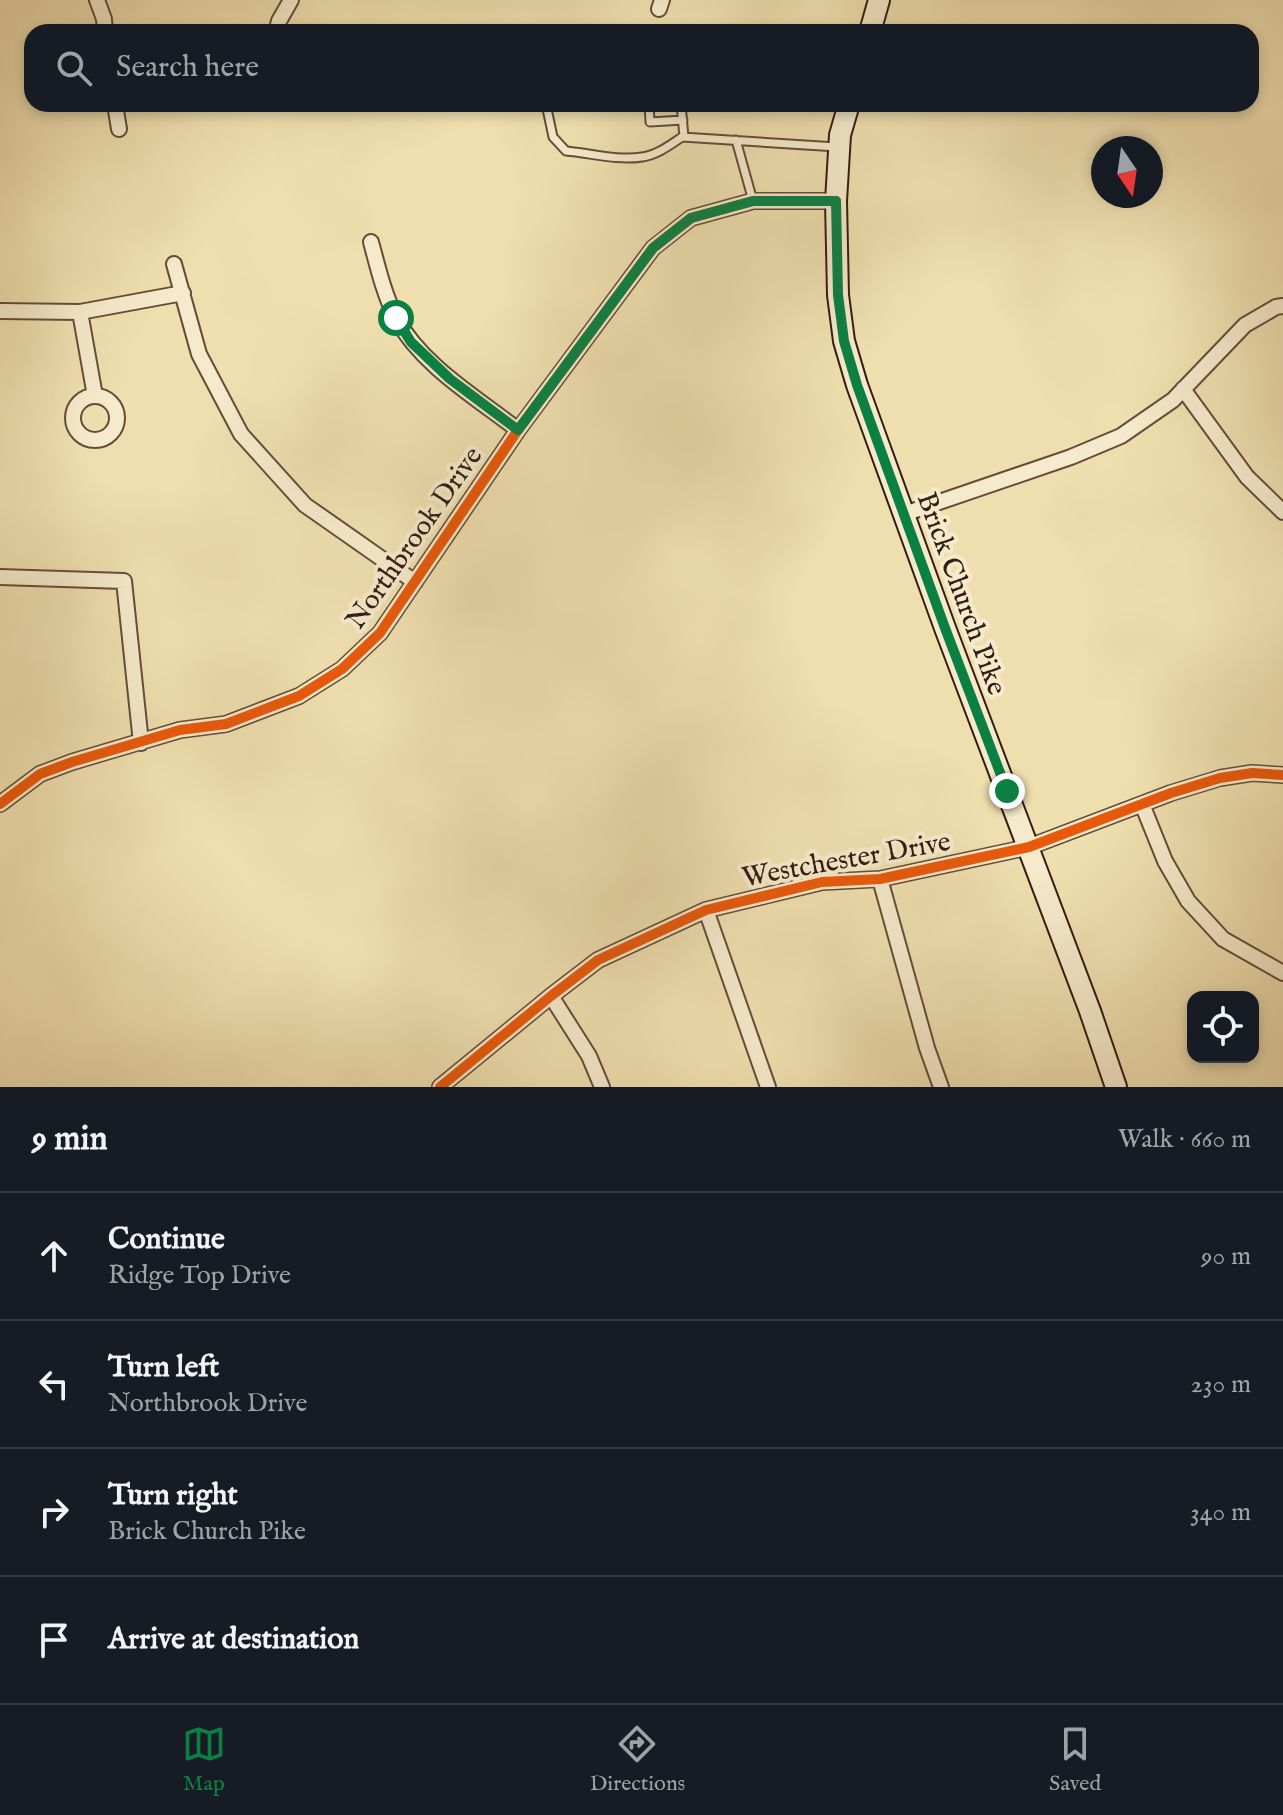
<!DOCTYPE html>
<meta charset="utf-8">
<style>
body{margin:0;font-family:"IM FELL English",serif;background:#20242c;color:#f1f3f6}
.controls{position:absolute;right:24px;bottom:24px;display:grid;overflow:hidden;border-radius:16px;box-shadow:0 4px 12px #0003}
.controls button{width:72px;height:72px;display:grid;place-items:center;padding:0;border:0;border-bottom:2px solid #363941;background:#171b24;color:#f1f3f6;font:40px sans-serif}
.compass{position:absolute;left:1091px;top:136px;width:72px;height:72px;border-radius:50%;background:#171b24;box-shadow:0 4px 12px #0003;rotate:167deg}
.stop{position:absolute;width:24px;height:24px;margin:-18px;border:6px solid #0b8043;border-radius:50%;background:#fff}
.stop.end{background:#0b8043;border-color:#fff;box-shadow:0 2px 8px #0008}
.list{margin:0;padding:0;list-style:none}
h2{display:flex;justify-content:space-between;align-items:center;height:104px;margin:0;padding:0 32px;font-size:34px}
h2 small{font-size:26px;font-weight:400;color:#9ea1a6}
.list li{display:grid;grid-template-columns:52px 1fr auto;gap:24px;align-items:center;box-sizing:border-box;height:128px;padding:0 32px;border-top:2px solid #363941}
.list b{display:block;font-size:30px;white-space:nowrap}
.list p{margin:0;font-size:26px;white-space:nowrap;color:#9ea1a6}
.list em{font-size:26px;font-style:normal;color:#9ea1a6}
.icon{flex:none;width:44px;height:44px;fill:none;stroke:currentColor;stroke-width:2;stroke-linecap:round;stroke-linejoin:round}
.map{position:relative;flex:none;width:1283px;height:1087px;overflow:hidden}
.search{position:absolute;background:#171b24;box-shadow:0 4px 12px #0003;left:24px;right:24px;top:24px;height:88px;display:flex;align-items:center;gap:20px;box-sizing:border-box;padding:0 28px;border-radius:24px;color:#9ea1a6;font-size:30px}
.sheet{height:616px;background:#171b24}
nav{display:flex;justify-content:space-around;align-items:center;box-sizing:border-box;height:112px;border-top:2px solid #363941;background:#171b24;font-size:22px;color:#9ea1a6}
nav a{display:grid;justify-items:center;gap:4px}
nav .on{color:#0b8043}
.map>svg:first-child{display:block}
</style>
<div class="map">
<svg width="1283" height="1087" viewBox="0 0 1283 1087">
<rect width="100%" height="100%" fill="#efdfaf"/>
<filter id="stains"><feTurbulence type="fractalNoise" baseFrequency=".0025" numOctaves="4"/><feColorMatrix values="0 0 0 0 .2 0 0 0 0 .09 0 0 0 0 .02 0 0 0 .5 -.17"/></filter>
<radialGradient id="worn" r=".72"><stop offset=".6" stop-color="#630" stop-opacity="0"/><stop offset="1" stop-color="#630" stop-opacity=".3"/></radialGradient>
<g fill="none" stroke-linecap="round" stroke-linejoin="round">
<g stroke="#644d38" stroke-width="11">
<path id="service" d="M 546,104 L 553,137 L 566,151 C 590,153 618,161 642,157 C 657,155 670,145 682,137 L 837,147
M 649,104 L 650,122 L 683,120
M 681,104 L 684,137
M 736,140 L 753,201"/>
</g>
<g stroke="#644d38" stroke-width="18">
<path id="minor" d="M 97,0 L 104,19 L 105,32
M 659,9 L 662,0
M 276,32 L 279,21 L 291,0
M 115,104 L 119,129
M 371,242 C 378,268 384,294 396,318 C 421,365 477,398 518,430
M 174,264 L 199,354 L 241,434 L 305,505 L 415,582
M 0,311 L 80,312 L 183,293
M 80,312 L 95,396
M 1183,389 L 1247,477 L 1283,512
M73 418a22 22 0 1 1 44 0a22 22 0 1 1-44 0Z
M 904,514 L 1071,457 L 1121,436 L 1173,400 L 1245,325 L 1276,307 L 1283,306
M 0,577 L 124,581 L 141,743
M 0,804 L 40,774 L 72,762 L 180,730 L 226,724 L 299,696 L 342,669 L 380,633 L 518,430 L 653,248 L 691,218 L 753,201 L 836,201
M 1142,804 L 1165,861 L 1188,901 L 1223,939 L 1283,973
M 880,879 L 927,1048 L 941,1087
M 706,910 L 768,1087
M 551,996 L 589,1056 L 602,1087
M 440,1087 L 551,996 L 598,960 L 706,910 L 822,882 L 880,879 L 1029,847 L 1171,793 L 1220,778 L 1252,773 L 1283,775"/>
</g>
<g stroke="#351c11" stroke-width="24">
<path id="secondary" d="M 870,32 L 879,0
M 849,104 L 840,135 L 836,201 L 838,295 L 844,341 L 857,385 L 945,628 L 1090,1011 L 1116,1087"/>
</g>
<use href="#service" stroke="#f5eacb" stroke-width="7"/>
<use href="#minor" stroke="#f5eacb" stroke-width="14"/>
<use href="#secondary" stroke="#f5eacb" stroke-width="20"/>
<g stroke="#f5eacb" stroke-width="15">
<path id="cycleway" d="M 0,804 L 40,774 L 72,762 L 180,730 L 226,724 L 299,696 L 342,669 L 380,633 L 518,430 L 653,248 L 691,218 L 753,201 L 836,201
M 440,1087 L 551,996 L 598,960 L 706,910 L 822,882 L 880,879 L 1029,847 L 1171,793 L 1220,778 L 1252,773 L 1283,775"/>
</g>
<use href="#cycleway" stroke="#e8590c" stroke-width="10"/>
</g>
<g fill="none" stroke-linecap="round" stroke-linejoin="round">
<path stroke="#0b8043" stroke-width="10" d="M 396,318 L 411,342 L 450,379 L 518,430 L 653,248 L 691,218 L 753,201 L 836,201 L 838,295 L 844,341 L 857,385 L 945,628 L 1007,791"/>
</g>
<g text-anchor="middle" stroke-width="8" stroke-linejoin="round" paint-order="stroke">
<g font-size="28" fill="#351c11" stroke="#f5eacb">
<text transform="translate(413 537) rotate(-55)" y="10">Northbrook Drive</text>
<text transform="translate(963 593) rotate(70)" y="10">Brick Church Pike</text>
<text transform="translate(846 858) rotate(-10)" y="10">Westchester Drive</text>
</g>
</g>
<rect width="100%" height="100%" filter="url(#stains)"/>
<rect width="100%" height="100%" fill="url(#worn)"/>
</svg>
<div class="controls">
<button><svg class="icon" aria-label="locate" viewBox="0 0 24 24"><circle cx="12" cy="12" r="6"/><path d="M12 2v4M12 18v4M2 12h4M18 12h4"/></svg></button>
</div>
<svg class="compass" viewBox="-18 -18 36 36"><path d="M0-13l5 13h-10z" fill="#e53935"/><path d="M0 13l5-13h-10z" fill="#9ea1a6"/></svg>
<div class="stop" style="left:396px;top:318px"></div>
<div class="stop end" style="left:1007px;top:791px"></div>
<div class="search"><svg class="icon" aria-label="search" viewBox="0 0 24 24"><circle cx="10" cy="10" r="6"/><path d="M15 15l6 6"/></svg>Search here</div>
</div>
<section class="sheet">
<h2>9 min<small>Walk · 660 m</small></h2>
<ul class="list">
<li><svg class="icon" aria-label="ahead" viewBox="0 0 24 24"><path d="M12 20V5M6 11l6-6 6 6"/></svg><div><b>Continue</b><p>Ridge Top Drive</p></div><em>90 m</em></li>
<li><svg class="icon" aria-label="left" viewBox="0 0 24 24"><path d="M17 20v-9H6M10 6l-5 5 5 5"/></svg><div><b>Turn left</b><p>Northbrook Drive</p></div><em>230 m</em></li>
<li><svg class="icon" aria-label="right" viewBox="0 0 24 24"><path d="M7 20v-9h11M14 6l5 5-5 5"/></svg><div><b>Turn right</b><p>Brick Church Pike</p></div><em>340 m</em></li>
<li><svg class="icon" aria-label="arrive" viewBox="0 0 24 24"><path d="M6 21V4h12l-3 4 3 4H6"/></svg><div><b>Arrive at destination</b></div></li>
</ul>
</section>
<nav>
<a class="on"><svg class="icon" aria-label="map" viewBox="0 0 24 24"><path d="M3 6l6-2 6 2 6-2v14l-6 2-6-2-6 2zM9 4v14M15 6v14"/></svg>Map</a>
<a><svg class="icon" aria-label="directions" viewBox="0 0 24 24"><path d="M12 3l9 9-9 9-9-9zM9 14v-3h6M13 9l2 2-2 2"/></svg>Directions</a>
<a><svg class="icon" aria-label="saved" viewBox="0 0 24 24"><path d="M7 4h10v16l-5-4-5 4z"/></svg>Saved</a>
</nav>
